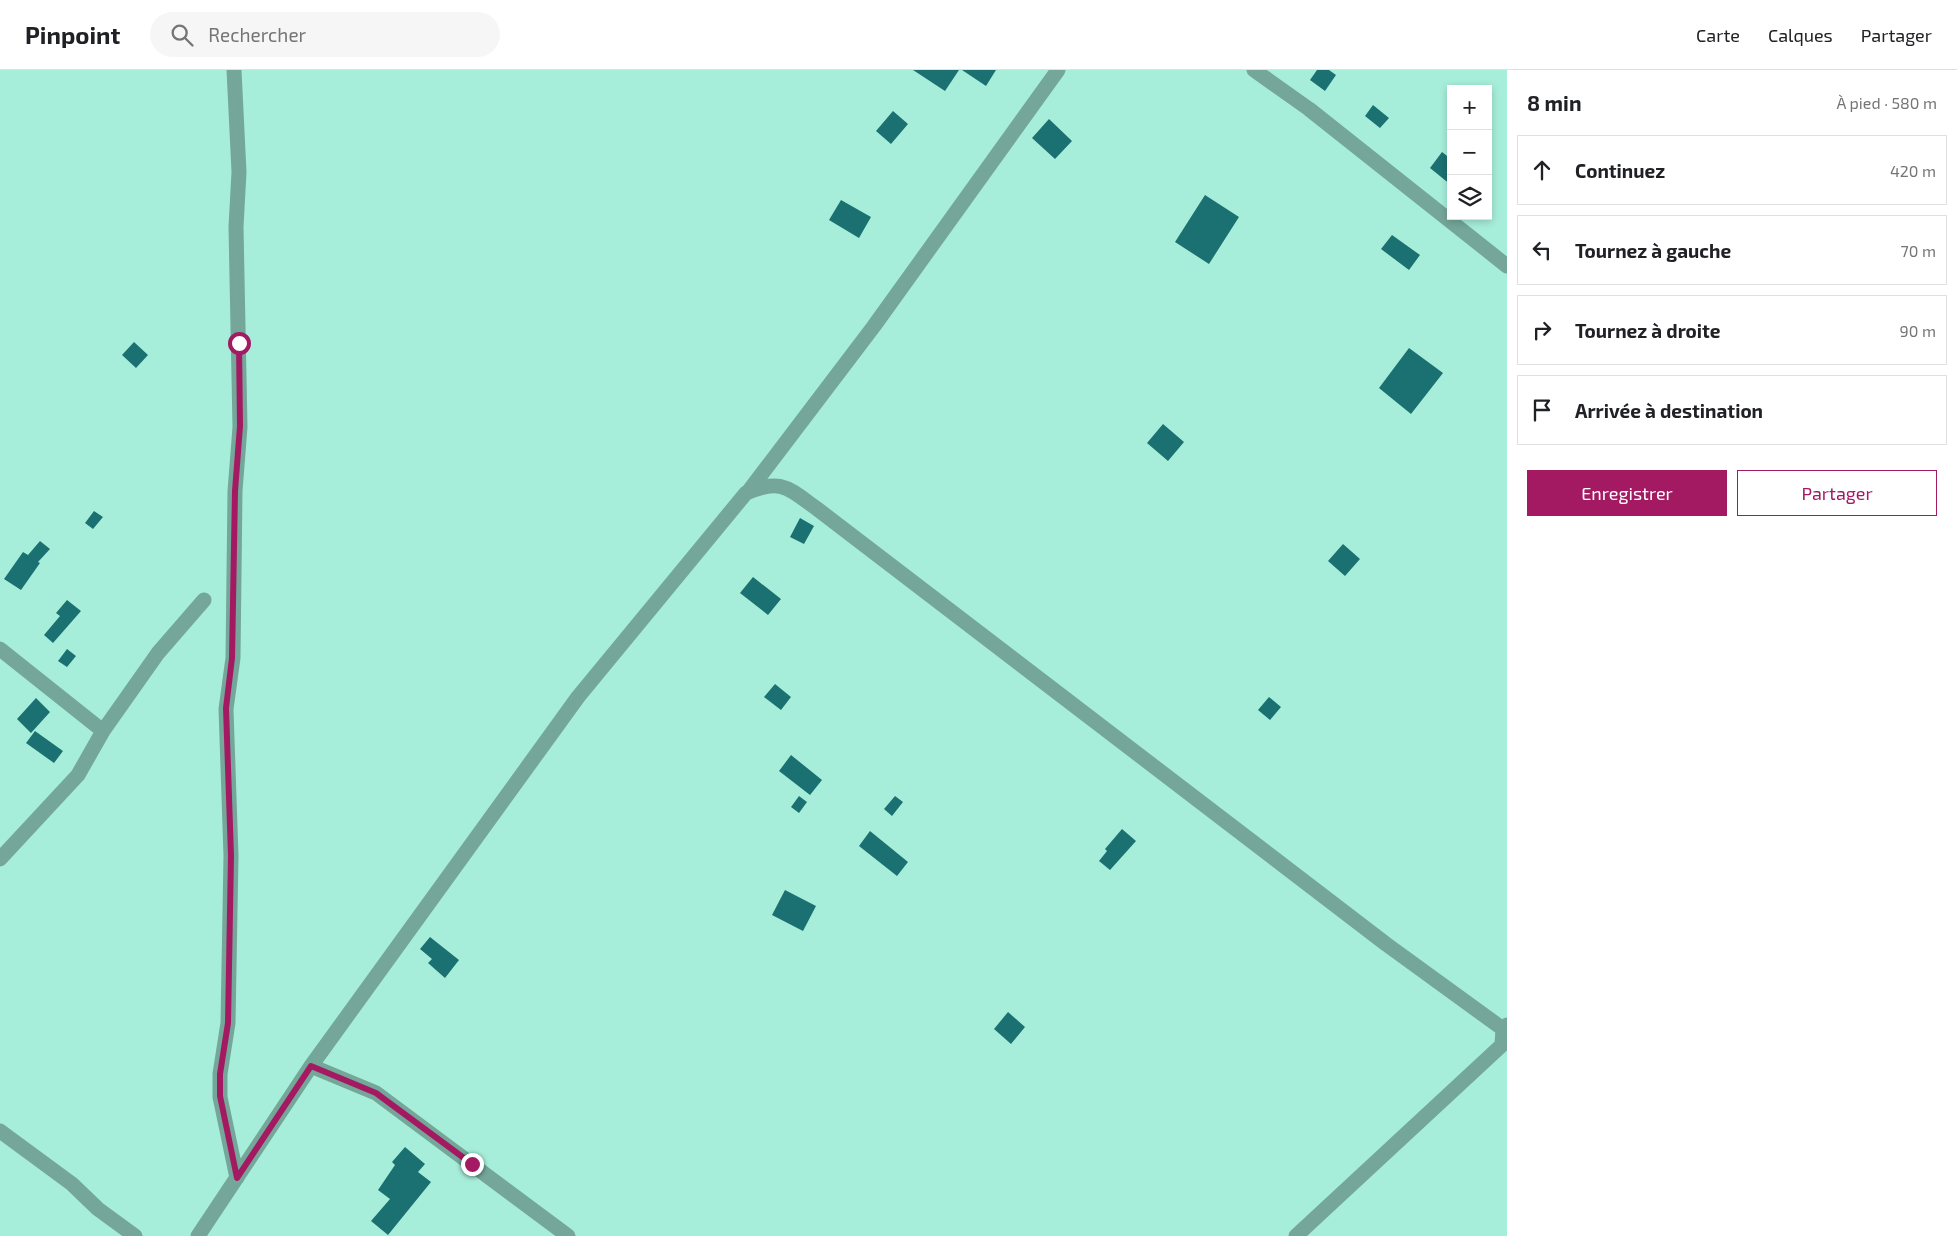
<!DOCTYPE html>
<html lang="fr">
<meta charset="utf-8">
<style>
body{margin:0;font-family:"Exo 2",sans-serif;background:#f6f6f6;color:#202124}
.controls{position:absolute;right:15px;top:15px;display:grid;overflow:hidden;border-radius:0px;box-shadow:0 2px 8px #0003}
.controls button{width:45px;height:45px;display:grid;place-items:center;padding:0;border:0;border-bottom:1px solid #e0e0e0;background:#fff;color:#202124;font:25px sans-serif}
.stop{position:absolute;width:15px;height:15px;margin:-11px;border:4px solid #a41a62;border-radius:50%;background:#fff}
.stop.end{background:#a41a62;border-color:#fff;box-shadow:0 1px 5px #0008}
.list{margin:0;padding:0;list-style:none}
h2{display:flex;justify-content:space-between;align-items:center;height:65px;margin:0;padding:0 20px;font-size:21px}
h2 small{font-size:16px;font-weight:400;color:#757577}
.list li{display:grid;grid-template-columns:32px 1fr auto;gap:15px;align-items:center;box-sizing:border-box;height:70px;margin:0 10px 10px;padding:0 10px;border:1px solid #e0e0e0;border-radius:0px}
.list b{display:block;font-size:19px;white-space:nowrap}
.list em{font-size:16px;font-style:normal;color:#757577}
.actions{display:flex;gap:10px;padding:15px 20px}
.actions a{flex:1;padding:11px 0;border:1px solid #a41a62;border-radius:0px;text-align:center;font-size:18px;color:#a41a62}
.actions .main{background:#a41a62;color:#fff}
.icon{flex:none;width:28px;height:28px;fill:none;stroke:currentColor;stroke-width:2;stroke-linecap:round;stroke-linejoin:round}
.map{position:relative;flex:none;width:1507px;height:1166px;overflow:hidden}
header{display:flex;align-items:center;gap:30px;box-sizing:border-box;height:70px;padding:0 25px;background:#fff;border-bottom:1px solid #e0e0e0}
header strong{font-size:24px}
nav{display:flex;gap:28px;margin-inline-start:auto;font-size:18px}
.search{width:350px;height:45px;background:#f6f6f6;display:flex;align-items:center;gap:12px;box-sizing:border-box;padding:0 18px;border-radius:28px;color:#757577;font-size:19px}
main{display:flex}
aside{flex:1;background:#fff}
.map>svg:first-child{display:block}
</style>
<header>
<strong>Pinpoint</strong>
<div class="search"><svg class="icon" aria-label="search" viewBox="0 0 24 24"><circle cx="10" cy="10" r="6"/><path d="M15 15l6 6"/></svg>Rechercher</div>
<nav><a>Carte</a><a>Calques</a><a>Partager</a></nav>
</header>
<main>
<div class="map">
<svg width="1507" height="1166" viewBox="0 0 1507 1166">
<rect width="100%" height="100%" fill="#a7eeda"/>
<path fill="#1b7171" d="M 913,0 L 959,0 L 945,21 Z
M 962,0 L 996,0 L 986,16 Z
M 1317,0 L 1329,0 L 1336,5 L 1325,21 L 1310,10 Z
M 1373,35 L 1389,48 L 1380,58 L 1365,46 Z
M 893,41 L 908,54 L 891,74 L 876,61 Z
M 1049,49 L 1072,71 L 1055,89 L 1032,68 Z
M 1442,82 L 1451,89 L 1451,115 L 1430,98 Z
M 1205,125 L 1239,147 L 1209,194 L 1175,172 Z
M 841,130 L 871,147 L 859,168 L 829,150 Z
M 1392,165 L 1420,185 L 1409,200 L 1381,179 Z
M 134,272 L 148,285 L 136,298 L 122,285 Z
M 1409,278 L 1443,303 L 1411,344 L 1379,318 Z
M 1163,354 L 1184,372 L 1168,391 L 1147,373 Z
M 94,441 L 103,447 L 93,459 L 85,453 Z
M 800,448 L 814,456 L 804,474 L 790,467 Z
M 40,471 L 50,479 L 38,492 L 40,493 L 21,520 L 4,509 L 23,482 L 28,485 Z
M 1343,474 L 1360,489 L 1345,506 L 1328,491 Z
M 753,507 L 781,529 L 768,545 L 740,523 Z
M 67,530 L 81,541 L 53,573 L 44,565 L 60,546 L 56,543 Z
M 67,579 L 76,586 L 67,597 L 58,591 Z
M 775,614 L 791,627 L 781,640 L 764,627 Z
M 1269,627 L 1281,637 L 1270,650 L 1258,640 Z
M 36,628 L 50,642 L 31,663 L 17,649 Z
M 35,661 L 63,681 L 54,693 L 26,673 Z
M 791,685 L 822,710 L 810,725 L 779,701 Z
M 799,726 L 807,732 L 799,743 L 791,737 Z
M 895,726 L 903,732 L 892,746 L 884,739 Z
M 1122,759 L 1136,771 L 1110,800 L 1099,791 L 1107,781 L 1105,779 Z
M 870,761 L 908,792 L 897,806 L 859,776 Z
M 785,820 L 816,836 L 803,861 L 772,845 Z
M 430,867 L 459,890 L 445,908 L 428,893 L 432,889 L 420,879 Z
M 1008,942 L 1025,957 L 1011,974 L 994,959 Z
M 405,1077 L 425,1094 L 418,1102 L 431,1112 L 388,1165 L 371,1151 L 390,1129 L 378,1120 L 395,1095 L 392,1092 Z"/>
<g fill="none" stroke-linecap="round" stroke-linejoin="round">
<path stroke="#74a799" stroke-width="15" d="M 234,0 L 239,102 L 236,157 L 240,357 L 235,421 L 233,588 L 226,639 L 231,786 L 228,953 L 220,1004 L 220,1027 L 237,1108
M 1254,0 L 1309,39 L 1507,196
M 748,422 L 874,256 L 1058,0
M 0,579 L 103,661
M 0,789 L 78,705 L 103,661 L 158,583 L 204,530
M 311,996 L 376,1023 L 568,1166
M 0,1061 L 72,1114 L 98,1139 L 135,1166
M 198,1166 L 311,996 L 578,627 L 746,423 C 781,408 788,418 816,438 L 1386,874 L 1503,959
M 1296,1166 L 1502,975 L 1503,959 L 1507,955"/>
</g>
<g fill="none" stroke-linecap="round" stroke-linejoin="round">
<path stroke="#a41a62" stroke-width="6" d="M 239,273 L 240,356 L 235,421 L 232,588 L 226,638 L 231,786 L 228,953 L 220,1004 L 220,1026 L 237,1108 L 311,996 L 376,1023 L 472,1094"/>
</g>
</svg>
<div class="controls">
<button>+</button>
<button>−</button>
<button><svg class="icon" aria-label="layers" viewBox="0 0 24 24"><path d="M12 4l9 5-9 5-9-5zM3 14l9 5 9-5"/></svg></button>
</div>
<div class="stop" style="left:239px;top:273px"></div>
<div class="stop end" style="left:472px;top:1094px"></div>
</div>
<aside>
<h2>8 min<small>À pied · 580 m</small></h2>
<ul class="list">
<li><svg class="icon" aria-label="ahead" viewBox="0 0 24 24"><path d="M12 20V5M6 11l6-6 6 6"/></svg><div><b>Continuez</b></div><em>420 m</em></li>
<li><svg class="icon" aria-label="left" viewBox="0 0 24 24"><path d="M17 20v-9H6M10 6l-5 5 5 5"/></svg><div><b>Tournez à gauche</b></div><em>70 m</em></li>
<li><svg class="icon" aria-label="right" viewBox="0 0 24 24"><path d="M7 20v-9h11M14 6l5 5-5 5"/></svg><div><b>Tournez à droite</b></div><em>90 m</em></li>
<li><svg class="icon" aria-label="arrive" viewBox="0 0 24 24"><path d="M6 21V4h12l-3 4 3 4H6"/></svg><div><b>Arrivée à destination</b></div></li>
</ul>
<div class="actions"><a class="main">Enregistrer</a><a>Partager</a></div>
</aside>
</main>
